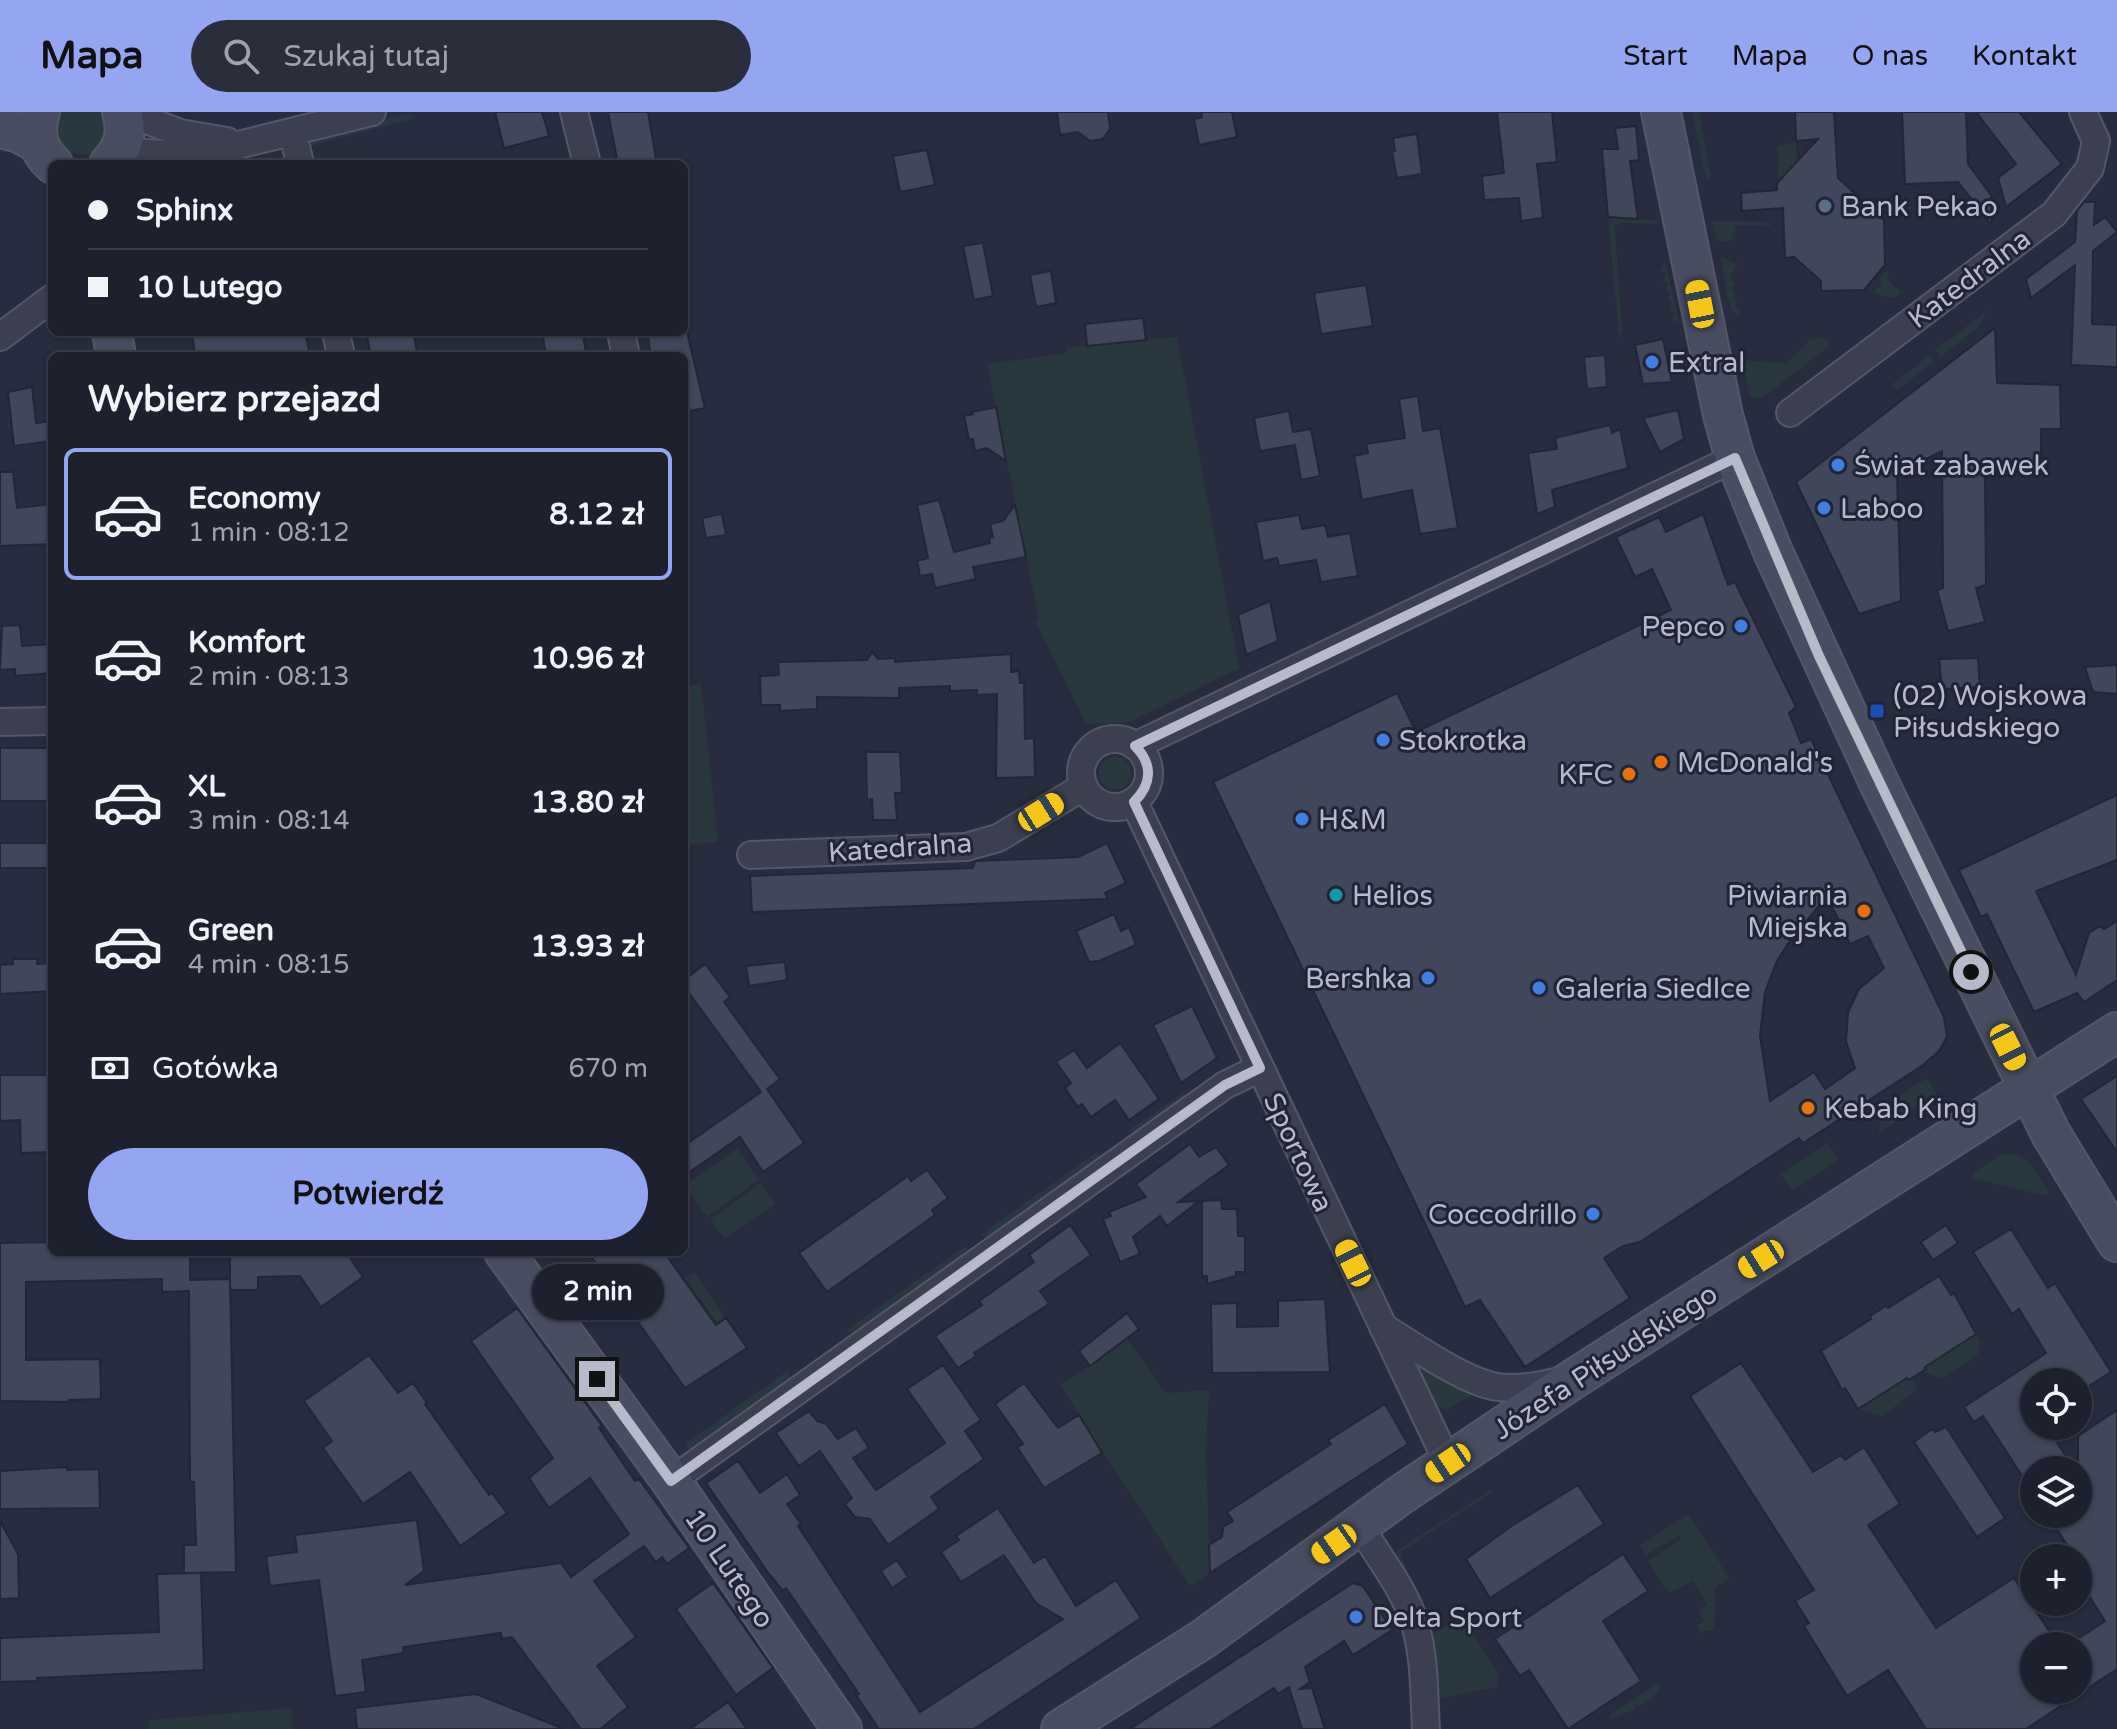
<!DOCTYPE html>
<html lang="pl">
<meta charset="utf-8">
<style>
body{margin:0;font-family:"Varela Round",sans-serif;background:#2a2e3a;color:#f1f3f6;height:100vh;display:flex;flex-direction:column;font-size:30px;white-space:nowrap}
*{box-sizing:border-box;margin:0}
p{font-size:26px;color:#a0a3aa}
.icon{flex:none;width:44px;height:44px;fill:none;stroke:currentColor;stroke-width:2;stroke-linecap:round;stroke-linejoin:round}
.map{position:relative;flex:1;overflow:hidden}
.panel{position:absolute;left:48px;top:240px;width:640px;height:904px;display:flex;flex-direction:column;background:#1d212e;border-radius:12px;box-shadow:0 2px 6px #0004,0 0 0 2px #3b3e4a}
.panel>*{flex:none}
.hud{position:absolute;left:48px;top:48px;width:640px;height:176px;border-radius:12px;box-shadow:0 2px 6px #0004,0 0 0 2px #3b3e4a;display:grid;align-content:center;height:176px;padding:0 40px;background:#1d212e}
.controls{position:absolute;left:2020px;top:1256px;display:grid;gap:16px}
.controls a{display:grid;place-items:center;width:72px;height:72px;border-radius:50%;background:#1d212e;box-shadow:0 2px 6px #0004,0 0 0 2px #3b3e4a;font-size:40px}
.end{position:absolute;width:36px;height:36px;margin:-18px;border:10px solid #b7bbc9;background:#111;box-shadow:0 0 0 4px #111}
.from{border-radius:50%}
.bubble{position:absolute;height:56px;border-radius:28px;background:#1d212e;box-shadow:0 2px 6px #0004,0 0 0 2px #3b3e4a;font-size:26px;font-weight:700;line-height:56px;text-align:center}
.car{position:absolute;width:24px;height:48px;margin:-24px -12px;border-radius:10px;box-shadow:0 0 6px 2px #0007;background:linear-gradient(#f5c518 24%,#345 0 40%,#f5c518 0 76%,#345 0 86%,#f5c518 0)}
.hud b{display:flex;align-items:center;gap:28px;height:76px;font-size:30px}
.hud b+b{border-top:2px solid #3b3e4a}
.hud i{width:20px;height:20px;background:#f1f3f6}
ul{padding:0;list-style:none}
li{display:flex;align-items:center;gap:24px;height:132px;margin:0 16px 12px;padding:0 24px;border:4px solid transparent;border-radius:12px}
li div{flex:1}
li b{display:block;font-size:30px}
li em{font-style:normal;font-weight:700}
li.on{border-color:#94a5f2}
li>.icon{width:72px;height:72px;stroke-width:1.5}
h2{padding:0 40px;font-size:36px;line-height:96px}
.pay{display:flex;align-items:center;gap:20px;height:88px;padding:0 40px;font-size:30px}
.pay p{margin-inline-start:auto}
.primary-button{display:flex;gap:16px;margin-top:auto;padding:16px 40px}
.primary-button a{flex:1;height:92px;border-radius:48px;background:#94a5f2;color:#111;font-size:32px;font-weight:700;line-height:92px;text-align:center}
header{display:flex;align-items:center;gap:48px;box-sizing:border-box;height:112px;padding:0 40px;background:#94a5f2;color:#111}
header strong{font-size:38px}
nav{display:flex;gap:44px;margin-inline-start:auto;font-size:28px}
.search{width:560px;height:72px;background:#2a2e3a;display:flex;align-items:center;gap:20px;box-sizing:border-box;padding:0 28px;border-radius:44px;color:#a0a3aa;font-size:30px}
.map>svg:first-child{display:block}
.green{fill:#29383f}
.building{fill:#41475b;stroke:#222636;stroke-width:2;fill-rule:evenodd}
.lines{fill:none;stroke-linecap:round;stroke-linejoin:round}
.street-casing{stroke:#535766;stroke-width:30}
.secondary-casing{stroke:#535766;stroke-width:42}
.street{stroke:#3b3f4f;stroke-width:26}
.secondary{stroke:#494d61;stroke-width:38}
.route{stroke:#b7bbc9;stroke-width:10}
.service-dot{fill:#5c6f8a;stroke:#202434;stroke-width:3}
.shop-dot{fill:#3f7fe0;stroke:#202434;stroke-width:3}
.transit-dot{fill:#1a4fb4;stroke:#202434;stroke-width:3}
.food-dot{fill:#e8710a;stroke:#202434;stroke-width:3}
.culture-dot{fill:#0f9aa8;stroke:#202434;stroke-width:3}
.labels{text-anchor:middle;stroke-width:6;stroke-linejoin:round;paint-order:stroke}
.poi-label{font-size:28px;fill:#b7bbc9;stroke:#202434;text-anchor:start}
.street-label{font-size:28px;fill:#b7bbc9;stroke:#202434}
</style>
<header>
<strong>Mapa</strong>
<div class="search"><svg class="icon" aria-label="search" viewBox="0 0 24 24"><circle cx="10" cy="10" r="6"/><path d="M15 15l6 6"/></svg>Szukaj tutaj</div>
<nav><a>Start</a><a>Mapa</a><a>O nas</a><a>Kontakt</a></nav>
</header>
<div class="map">
<svg width="2117" height="1617" viewBox="0 0 2117 1617">
<rect width="100%" height="100%" fill="#272c3e"/>
<path class="green" d="M61 0H100C105 8 108 15 105 24 95 61 36 37 61 0Z
M1692 0H1699L1711 67 1706 68Z
M410 1 416 6 309 34 316 26Z
M1796 30 1797 50 1781 67H1778V34Z
M1608 105 1656 108 1658 112 1620 111 1615 116 1622 218 1619 227Z
M1712 109 1770 110 1771 114 1736 113 1732 127 1726 130 1717 129Z
M1720 145 1738 152 1730 166 1735 172 1731 176 1735 181 1733 185 1738 189 1735 194 1741 200 1737 203 1731 198Z
M1666 150 1679 211 1672 208 1675 201 1670 199 1672 191 1668 188 1670 181 1665 178 1668 171 1663 169 1666 161 1659 158Z
M1887 159V166L1901 181 1894 186 1873 181 1882 171 1879 167Z
M1987 199 1979 215 1941 245 1935 238Z
M1177 225 1239 556 1130 610 1086 612 1035 508 1039 507 987 252 1067 241 1066 236Z
M1820 225 1826 227 1831 233 1762 286 1750 284 1740 241 1744 238 1747 249 1786 251 1809 228Z
M1929 244 1934 250 1896 279 1891 273Z
M701 572 718 730 684 733V574Z
M1099 661a16 16 0 1 1 32 0a16 16 0 1 1-32 0Z
M1927 966 1937 983 1879 1021C1877 990 1904 981 1927 966Z
M1183 981 1188 988 1139 1024 1131 1017Z
M1827 1031 1839 1048 1792 1079 1780 1062Z
M737 1037 759 1068 707 1105 685 1073Z
M1097 1040 1103 1046 990 1126 980 1123Z
M2001 1042C2028 1039 2038 1062 2050 1082L2042 1083 1972 1066 1973 1061Z
M761 1071 776 1092 725 1127 710 1108Z
M967 1133 966 1144 858 1222H852L846 1218Z
M694 1160 725 1205 717 1211 685 1166Z
M1976 1222 1980 1230 1978 1242 1942 1266 1925 1261V1255Z
M1125 1224 1166 1281 1209 1278 1206 1340 1210 1461 1190 1474 1060 1273 1090 1254Z
M1414 1248 1472 1277 1470 1285 1445 1298 1438 1294 1434 1295 1412 1251Z
M790 1257 789 1271 691 1342 685 1332Z
M1907 1266 1909 1268 1912 1266 1917 1279 1881 1304 1858 1297Z
M1492 1377 1494 1379 1402 1439 1400 1443 1408 1459 1405 1460 1397 1447 1398 1438Z
M1689 1402 1729 1466 1715 1476 1714 1518 1704 1519 1703 1523 1697 1514 1704 1509 1698 1499 1707 1492 1693 1469 1671 1480 1667 1478 1648 1449 1681 1427 1679 1423 1645 1444 1640 1433Z
M1462 1504 1499 1563 1496 1575 1443 1586 1438 1581 1432 1522Z
M1661 1569C1657 1585 1651 1591 1635 1594L1634 1598 1611 1607 1609 1604Z
M291 1596 293 1617H149V1608Z"/>
<path class="building" d="M495 0H542L549 24 504 36Z
M608 0H648L657 52H618Z
M1057 0H1108L1110 17 1103 27 1090 29 1078 20 1060 23Z
M1201 0H1232L1237 25 1199 33 1194 7 1202 5Z
M1497 0H1552L1557 50 1537 52 1543 106 1521 109 1519 86 1484 88 1482 64 1504 61Z
M1795 0H1834L1838 66 1884 108 1885 153 1864 178 1821 179V169L1794 145 1785 146 1783 96 1742 99 1741 81 1777 78V71L1818 27 1796 29Z
M1902 0H1966L1968 52 1991 83 1992 113 1958 70 1905 72Z
M1976 0H2019L2062 52 2006 95 1998 66 2016 52Z
M1636 14 1639 48 1630 49 1638 107 1608 105 1602 37H1618L1615 16Z
M1417 22 1422 62 1397 66 1392 40 1395 39 1393 26Z
M927 38 935 73 900 80 893 44Z
M2084 90H2095L2094 113 2105 105 2117 120 2093 139 2092 212 2117 213V255L2071 253 2075 153 2031 186 2026 167 2075 130 2077 99Z
M983 131 993 184 974 188 963 134Z
M1051 159 1056 191 1036 195 1030 163Z
M1366 173 1373 214 1321 222 1314 181Z
M1143 206 1146 228 1087 234 1085 212Z
M1995 216 1997 271 2060 273 2061 317H2041V355L1985 357 1986 473 1976 476 1985 510 1948 519 1937 478 1943 476 1942 339 1897 362 1901 489 1859 502 1796 370Z
M192 220H305L310 244H195Z
M366 220H413L418 244H371Z
M542 220H582L587 244H546Z
M647 220H687L705 296 684 300V244H651Z
M1663 227 1672 270 1643 272 1635 233Z
M1605 243 1607 275 1587 277 1584 245Z
M32 275 36 311 52 309V329L14 334 8 280Z
M1418 284 1423 319 1440 316 1458 416 1420 422 1412 378 1362 388 1354 344 1368 341 1366 332 1405 326 1399 287Z
M996 295 1006 349 987 336 975 339 973 327H969L964 304 973 302 972 300Z
M1678 298 1684 327 1660 340 1643 306Z
M1289 299 1293 320 1311 317 1320 364 1301 368 1295 333 1260 339 1254 306Z
M1610 313 1612 321 1620 317 1628 356 1552 378 1555 395 1537 402 1528 341 1557 337 1555 326Z
M0 360H13L17 396 52 392V432L0 434Z
M939 388 954 440 990 431 989 426 993 425 990 412 1003 409 1015 393 1026 445 973 455 976 467 935 476 932 462 920 464 917 449 928 446 917 393Z
M722 402 726 423 706 426 702 406Z
M1703 402 1728 473 1735 470 1796 595 1789 601 1801 631 1811 627 1944 905 1947 925 1939 939 1923 953 1803 1031 1799 1026 1640 1130 1623 1134 1604 1146 1630 1186 1525 1255 1480 1188 1465 1195 1213 670 1397 581 1416 620 1671 498 1652 457 1635 465 1616 425 1659 405 1666 420ZM1827 784 1850 832 1868 824 1884 856 1859 877 1848 900 1846 929 1855 956 1825 977 1814 960 1770 989 1760 924 1765 880 1777 849 1789 830Z
M1299 403 1302 417 1325 413 1328 425 1350 421 1358 464 1321 470 1316 448 1279 454 1277 446 1263 449 1256 410Z
M1270 489 1278 529 1246 543 1238 503Z
M20 513 22 534 52 532V561L15 564V557L0 558 2 514Z
M872 540 878 547 895 546V550L1011 542V560L1019 559 1020 571H1024L1025 627 1034 626 1035 665 996 666 997 582 977 583V578L950 579V574L899 576V586L817 585V597L780 599V593H761L760 564 779 563 778 550 867 548Z
M1978 546 1980 575 1942 577 1939 547Z
M2117 553V582L2093 580 2085 555Z
M0 636H50L52 689H0Z
M866 640H900L902 681H895L897 708H873L872 687 867 688Z
M2117 683V748L2036 779 2076 863 2089 821 2100 814 2104 817 2117 809V868L2084 890 2077 881 2034 900 1987 802 1981 805 1959 758Z
M0 731H52V756H0Z
M1107 731 1126 771 1105 781 1108 787 752 800 750 764 973 756 975 749 1078 745Z
M1114 802 1121 819 1129 815 1136 833 1099 849 1089 850 1076 819Z
M13 847H37V852L52 851V879L0 882V853L13 852Z
M785 850 787 868 749 874 746 854Z
M705 852 730 885 724 890 780 967 767 977 804 1031 763 1060 740 1025 684 1064V1034L761 980 684 874V868Z
M1192 894 1217 946 1181 971 1153 913Z
M1120 931 1159 987 1129 1008 1115 988 1091 1005 1082 992 1078 995 1065 976 1071 971 1056 950 1074 938 1087 956Z
M0 963H52V1040L21 1041 20 1008 0 1009Z
M2117 964V1040L2081 987Z
M1190 1032 1199 1045 1216 1035 1229 1053 1178 1090 1199 1089 1167 1114 1160 1104 1133 1125 1140 1142 1120 1150 1103 1107 1111 1104 1109 1100 1146 1085 1136 1072Z
M927 1058 948 1086 932 1098 935 1103 827 1180 799 1141 908 1064 911 1069Z
M1221 1088 1222 1097H1237L1238 1124H1245V1160H1236V1164L1207 1172V1164H1202V1089Z
M1070 1113 1091 1143 1040 1179 1049 1192 974 1241 976 1244 958 1256 935 1224 982 1193 979 1189 1034 1150 1029 1143Z
M1946 1113 1958 1131 1933 1148 1921 1130Z
M2011 1117 2048 1176 2055 1171 2111 1260 2078 1281V1270H2064L2055 1255 2023 1278 2034 1295V1314H2046L2075 1358H2034V1382L1983 1304 1974 1310 1964 1295 2046 1241 2019 1197 2012 1202 1973 1140Z
M52 1130V1140H190V1168L230 1167 236 1460 184 1461V1433H196L194 1370H190L189 1179 162 1180V1167L26 1170V1248L100 1247 101 1287 69 1288V1290L0 1289V1131Z
M230 1140H346L363 1165 321 1195 300 1164 258 1165V1178H230Z
M588 1140H664L716 1213 726 1206 747 1236 685 1276Z
M1939 1164 1951 1183 1954 1181 1976 1222 1925 1255 1926 1257 1909 1268 1907 1266 1858 1297 1845 1276 1842 1278 1821 1239 1871 1207 1870 1204 1886 1194 1888 1196Z
M1325 1187 1330 1260 1212 1261 1211 1192 1237 1191V1215L1278 1214V1189Z
M517 1196 602 1314 599 1316 635 1369 639 1367 689 1436 667 1452 662 1445 656 1450 644 1434 594 1469 636 1525 597 1554 628 1595 600 1617H581L512 1525 502 1527 501 1521 403 1535 404 1541 362 1548 366 1580 335 1584 319 1468 270 1474 266 1444 297 1440 295 1423 417 1408 424 1459 405 1473 561 1451 571 1465 629 1422 590 1366 549 1396 529 1366 553 1346 471 1229Z
M1127 1201 1139 1217 1090 1254 1079 1239Z
M369 1243 398 1281 413 1271 427 1291 425 1292 489 1383 492 1381 507 1401 460 1434 410 1360 363 1392 323 1336 332 1329 304 1289Z
M1741 1251 1813 1360 1841 1343 1845 1348 1864 1335 1900 1392 1868 1413 1936 1516 2014 1466 2059 1534H2034V1578H2078V1527L2105 1509 2082 1473 2090 1468 2047 1402H2078V1324L2117 1298V1557L2026 1617H1926L1888 1558 1847 1584 1804 1514 1809 1511 1795 1489 1814 1478 1690 1284Z
M943 1253 981 1308 965 1319 984 1347 931 1385 939 1397 888 1433 870 1407 855 1405 845 1392 852 1386 820 1339 799 1354 776 1321 809 1299 817 1309 826 1312 838 1327 856 1316 869 1336 853 1346 876 1378 945 1331 907 1277Z
M1024 1271 1058 1316 1079 1303 1102 1341 1044 1376 1017 1335 1023 1332 995 1292Z
M1385 1292 1408 1332 1210 1461 1209 1433 1222 1425 1223 1415 1233 1409 1227 1400 1331 1332 1328 1328Z
M1946 1315 2005 1406 1977 1425 1914 1330 1932 1317 1935 1320Z
M738 1349 760 1381 787 1362 800 1383 787 1392 801 1412 798 1414 920 1600 1063 1507 1036 1491 1004 1443 961 1470 941 1440 959 1428 956 1424 998 1396 1034 1451 1045 1444 1076 1494 1116 1468 1141 1506 974 1617H879L856 1583 859 1582 786 1476 783 1479 769 1462 706 1371Z
M67 1355V1358L99 1357 100 1396 0 1397V1359Z
M1578 1373 1604 1412 1490 1486 1466 1447 1513 1413Z
M0 1409 18 1442 19 1486 0 1487Z
M1623 1442 1648 1479 1603 1509 1641 1569 1568 1617 1529 1558 1520 1564 1495 1527Z
M897 1448 908 1465 892 1476 881 1459Z
M201 1461 204 1558 37 1566V1569L0 1570V1526L159 1520 157 1462Z
M713 1471 773 1556 736 1583 676 1497Z
M1353 1471 1363 1474 1392 1518 1353 1543 1344 1529 1305 1555 1310 1570 1300 1577 1312 1576 1325 1617H1302L1289 1575 1278 1582 1274 1576 1210 1617H1130Z
M476 1582 564 1617H357L355 1596Z
M728 1590 747 1617H690Z"/>
<g class="lines">
<defs>
<path id="street" d="M126 0 180 21 227 29
M574 0 587 52
M293 20 300 52
M120 39C162 42 203 47 242 32L372 0
M336 220 341 244
M621 220 626 244
M0 225 52 186
M1790 301 2054 102 2090 56 2096 29 2083 0
M0 610 52 609
M1081 661a34 34 0 1 1 68 0a34 34 0 1 1-68 0Z
M1135 634 1735 346
M1134 690 1448 1351
M751 743 966 735 998 726 1083 675
M1383 1215C1413 1233 1464 1270 1498 1275 1519 1278 1539 1274 1559 1269
M671 1369 1225 973 1260 956
M1360 1414C1378 1445 1405 1477 1415 1512 1425 1546 1424 1582 1426 1617"/>
<path id="secondary" d="M40 0C34 20 37 38 53 52
M1661 0 1723 303 1735 346 1773 440 1880 673 2051 1022 2117 1130
M0 16 19 21 38 31
M109 52C124 36 128 21 122 0
M112 220 116 244
M504 1140 671 1369 842 1617
M1061 1617 1203 1527 1402 1382 1575 1266 2117 920"/>
</defs>
<use href="#street" class="street-casing"/>
<use href="#secondary" class="secondary-casing"/>
<use href="#street" class="street"/>
<use href="#secondary" class="secondary"/>
</g>
<g class="lines">
<path class="route" d="M597 1267 671 1369 1225 973 1260 956 1134 690C1152 672 1153 652 1135 634L1735 346 1819 544 1971 860"/>
</g>
<circle class="service-dot" cx="1825" cy="94" r="8"/>
<g class="shop-dot">
<circle cx="1652" cy="250" r="8"/>
<circle cx="1838" cy="353" r="8"/>
<circle cx="1824" cy="396" r="8"/>
<circle cx="1741" cy="514" r="8"/>
<circle cx="1383" cy="628" r="8"/>
<circle cx="1302" cy="707" r="8"/>
<circle cx="1428" cy="866" r="8"/>
<circle cx="1539" cy="876" r="8"/>
<circle cx="1593" cy="1102" r="8"/>
<circle cx="1356" cy="1505" r="8"/>
</g>
<rect class="transit-dot" x="1869" y="591" width="16" height="16" rx="4"/>
<g class="food-dot">
<circle cx="1661" cy="650" r="8"/>
<circle cx="1629" cy="662" r="8"/>
<circle cx="1864" cy="799" r="8"/>
<circle cx="1808" cy="996" r="8"/>
</g>
<circle class="culture-dot" cx="1336" cy="783" r="8"/>
<g class="labels">
<g class="poi-label">
<text x="1841" y="104">Bank Pekao</text>
<text x="1668" y="260">Extral</text>
<text x="1854" y="363">Świat zabawek</text>
<text x="1840" y="406">Laboo</text>
<text x="1725" y="524" text-anchor="end">Pepco</text>
<text x="1893" y="593">(02) Wojskowa<tspan x="1893" dy="32">Piłsudskiego</tspan></text>
<text x="1399" y="638">Stokrotka</text>
<text x="1677" y="660">McDonald's</text>
<text x="1613" y="672" text-anchor="end">KFC</text>
<text x="1318" y="717">H&amp;M</text>
<text x="1352" y="793">Helios</text>
<text x="1848" y="793" text-anchor="end">Piwiarnia<tspan x="1848" dy="32">Miejska</tspan></text>
<text x="1412" y="876" text-anchor="end">Bershka</text>
<text x="1555" y="886">Galeria Siedlce</text>
<text x="1824" y="1006">Kebab King</text>
<text x="1577" y="1112" text-anchor="end">Coccodrillo</text>
<text x="1372" y="1515">Delta Sport</text>
</g>
<g class="street-label">
<text transform="translate(1969 166) rotate(-37)" y="10">Katedralna</text>
<text transform="translate(900 735) rotate(-4)" y="10">Katedralna</text>
<text transform="translate(1299 1040) rotate(65)" y="10">Sportowa</text>
<text transform="translate(1605 1249) rotate(-33)" y="10">Józefa Piłsudskiego</text>
<text transform="translate(730 1456) rotate(56)" y="10">10 Lutego</text>
</g>
</g>
</svg>
<div class="controls">
<a><svg class="icon" aria-label="locate" viewBox="0 0 24 24"><circle cx="12" cy="12" r="6"/><path d="M12 2v4M12 18v4M2 12h4M18 12h4"/></svg></a>
<a><svg class="icon" aria-label="layers" viewBox="0 0 24 24"><path d="M12 4l9 5-9 5-9-5zM3 14l9 5 9-5"/></svg></a>
<a>+</a>
<a>−</a>
</div>
<i class="end from" style="left:1971px;top:860px"></i>
<i class="end" style="left:597px;top:1267px"></i>
<div class="bubble" style="left:532px;top:1152px;width:132px">2 min</div>
<i class="car" style="left:1700px;top:192px;rotate:349deg"></i>
<i class="car" style="left:1041px;top:700px;rotate:58deg"></i>
<i class="car" style="left:2008px;top:935px;rotate:153deg"></i>
<i class="car" style="left:1761px;top:1147px;rotate:238deg"></i>
<i class="car" style="left:1353px;top:1151px;rotate:334deg"></i>
<i class="car" style="left:1448px;top:1351px;rotate:236deg"></i>
<i class="car" style="left:1334px;top:1432px;rotate:235deg"></i>
<div class="hud">
<b><i class="from"></i>Sphinx</b>
<b><i></i>10 Lutego</b>
</div>
<section class="panel">
<h2>Wybierz przejazd</h2>
<ul>
<li class="on"><svg class="icon" aria-label="car" viewBox="0 0 24 24"><path d="M5 17H2v-5l4-1 3-4h7l3 4 3 1v5h-3M9 17h6M6 11h13"/><circle cx="7" cy="17" r="2"/><circle cx="17" cy="17" r="2"/></svg><div><b>Economy</b><p>1 min · 08:12</p></div><em>8.12 zł</em></li>
<li><svg class="icon" aria-label="car" viewBox="0 0 24 24"><path d="M5 17H2v-5l4-1 3-4h7l3 4 3 1v5h-3M9 17h6M6 11h13"/><circle cx="7" cy="17" r="2"/><circle cx="17" cy="17" r="2"/></svg><div><b>Komfort</b><p>2 min · 08:13</p></div><em>10.96 zł</em></li>
<li><svg class="icon" aria-label="car" viewBox="0 0 24 24"><path d="M5 17H2v-5l4-1 3-4h7l3 4 3 1v5h-3M9 17h6M6 11h13"/><circle cx="7" cy="17" r="2"/><circle cx="17" cy="17" r="2"/></svg><div><b>XL</b><p>3 min · 08:14</p></div><em>13.80 zł</em></li>
<li><svg class="icon" aria-label="car" viewBox="0 0 24 24"><path d="M5 17H2v-5l4-1 3-4h7l3 4 3 1v5h-3M9 17h6M6 11h13"/><circle cx="7" cy="17" r="2"/><circle cx="17" cy="17" r="2"/></svg><div><b>Green</b><p>4 min · 08:15</p></div><em>13.93 zł</em></li>
</ul>
<div class="pay"><svg class="icon" aria-label="cash" viewBox="0 0 24 24"><path d="M3 7h18v10H3z"/><circle cx="12" cy="12" r="2"/></svg>Gotówka<p>670 m</p></div>
<div class="primary-button"><a>Potwierdź</a></div>
</section>
</div>
